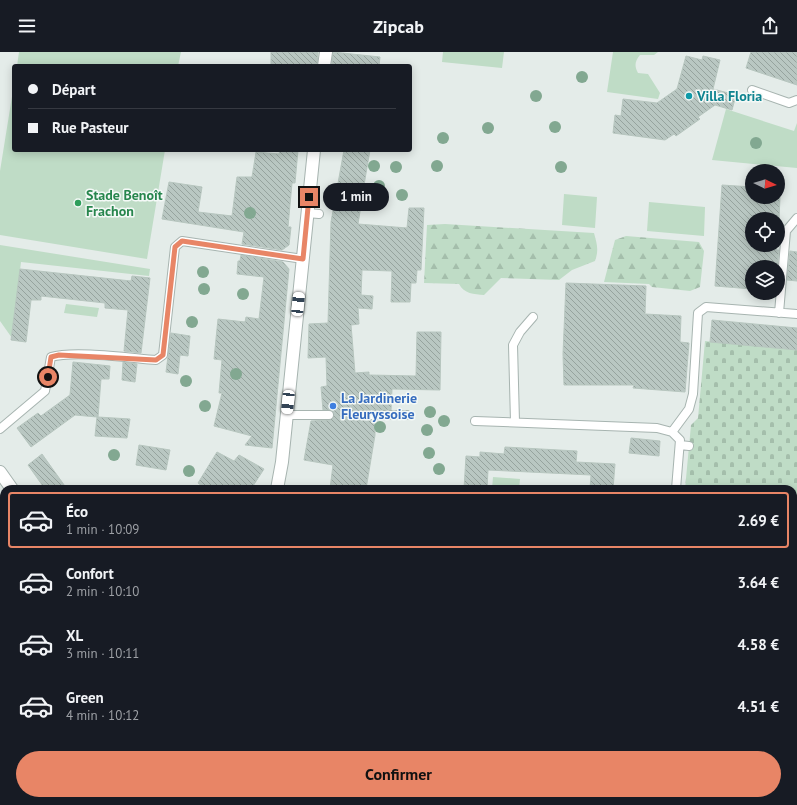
<!DOCTYPE html>
<html lang="fr">
<meta charset="utf-8">
<style>
body{margin:0;font-family:"PT Sans",sans-serif;background:#20242c;color:#f1f3f6;height:100vh;display:flex;flex-direction:column;font-size:15px;white-space:nowrap}
*{box-sizing:border-box;margin:0}
p{font-size:13px;color:#9ea1a6}
.icon{flex:none;width:22px;height:22px;fill:none;stroke:currentColor;stroke-width:2;stroke-linecap:round;stroke-linejoin:round}
.map{position:relative;flex:1;overflow:hidden}
.side{position:absolute;left:0px;top:433px;width:797px;height:320px;display:flex;flex-direction:column;background:#171b24;border-radius:12px 12px 0 0;box-shadow:0 2px 10px #0003}
.side>*{flex:none}
.hud{position:absolute;left:12px;top:12px;width:400px;height:88px;border-radius:4px;box-shadow:0 2px 10px #0003;display:grid;align-content:center;height:88px;padding:0 16px;background:#171b24}
.needle{width:26px;rotate:95deg}
.buttons{position:absolute;left:745px;top:112px;display:grid;gap:8px}
.buttons a{display:grid;place-items:center;width:40px;height:40px;border-radius:50%;background:#171b24;box-shadow:0 2px 10px #0003;font-size:20px}
.end{position:absolute;width:18px;height:18px;margin:-9px;border:5px solid #e88566;background:#111;box-shadow:0 0 0 2px #111}
.from{border-radius:50%}
.bubble{position:absolute;height:28px;border-radius:14px;background:#171b24;box-shadow:0 2px 10px #0003;font-size:13px;font-weight:600;line-height:28px;text-align:center}
.car{position:absolute;width:12px;height:24px;margin:-12px -6px;border-radius:5px;box-shadow:0 0 3px 1px #0007;background:linear-gradient(#fff 24%,#345 0 40%,#fff 0 76%,#345 0 86%,#fff 0)}
.hud b{display:flex;align-items:center;gap:14px;height:38px;font-size:15px}
.hud b+b{border-top:1px solid #363941}
.hud i{width:10px;height:10px;background:#f1f3f6}
ul{padding:7px 0 0;list-style:none}
li{display:flex;align-items:center;gap:12px;height:56px;margin:0 8px 6px;padding:0 8px;border:2px solid transparent;border-radius:4px}
li div{flex:1}
li b{display:block;font-size:15px}
li em{font-style:normal;font-weight:600}
li.active{border-color:#e88566}
li>.icon{width:36px;height:36px;stroke-width:1.5}
.action{display:flex;gap:8px;margin-top:auto;padding:8px 16px}
.action a{flex:1;height:46px;border-radius:24px;background:#e88566;color:#111;font-size:16px;font-weight:600;line-height:46px;text-align:center}
header{display:flex;justify-content:space-between;align-items:center;height:52px;padding:0 16px;background:#171b24;font-size:18px;font-weight:600}
.map>svg:first-child{display:block}
.green{fill:#bfdcc6}
.forest{fill:url(#forest-firs)}
.cemetery{fill:url(#cemetery-stones)}
.building{fill:url(#building-back-hatch);stroke:#b7c6bf}
.lines{fill:none;stroke-linecap:round;stroke-linejoin:round}
.service-casing{stroke:#a7b4b0;stroke-width:10}
.minor-casing{stroke:#a7b4b0;stroke-width:14}
.tertiary-casing{stroke:#a7b4b0;stroke-width:14}
.service{stroke:#fff;stroke-width:8}
.minor{stroke:#fff;stroke-width:12}
.tertiary{stroke:#fff;stroke-width:12}
.tree{fill:#82a891}
.route{stroke:#e88566;stroke-width:5}
.culture-dot{fill:#0f9aa8;stroke:#f4f9f7;stroke-width:1.5}
.leisure-dot{fill:#2e9e5b;stroke:#f4f9f7;stroke-width:1.5}
.shop-dot{fill:#3f7fe0;stroke:#f4f9f7;stroke-width:1.5}
.labels{text-anchor:middle;stroke-width:3;stroke-linejoin:round;paint-order:stroke}
.culture-label{font-size:14px;font-weight:bold;fill:#0d838f;stroke:#f4f9f7;text-anchor:start}
.leisure-label{font-size:14px;font-weight:bold;fill:#27864d;stroke:#f4f9f7;text-anchor:start}
.shop-label{font-size:14px;font-weight:bold;fill:#366cbe;stroke:#f4f9f7;text-anchor:start}
</style>
<header><svg class="icon" aria-label="menu" viewBox="0 0 24 24"><path d="M4 6h16M4 12h16M4 18h16"/></svg>Zipcab<svg class="icon" aria-label="share" viewBox="0 0 24 24"><path d="M12 15V3M7 8l5-5 5 5M5 13v7h14v-7"/></svg></header>
<div class="map">
<svg width="797" height="753" viewBox="0 0 797 753">
<defs>
<pattern id="forest-firs" width="22" height="20" patternUnits="userSpaceOnUse"><rect width="22" height="20" fill="#bfdcc6"/><path d="M5 1l3.5 6h-7zM16 11l3.5 6h-7z" fill="#a4beab"/></pattern>
<pattern id="cemetery-stones" width="16" height="16" patternUnits="userSpaceOnUse"><rect width="16" height="16" fill="#bfdcc6"/><path d="M2 7V4a2 2 0 0 1 4 0v3zM10 15v-3a2 2 0 0 1 4 0v3z" fill="#a4beab"/></pattern>
<pattern id="building-back-hatch" width="6" height="6" patternUnits="userSpaceOnUse"><rect width="6" height="6" fill="#b9c7c2"/><path d="M-1 5l2 2M0 0l6 6M5-1l2 2" fill="none" stroke="#96a39e"/></pattern>
</defs>
<rect width="100%" height="100%" fill="#e4ece9"/>
<path class="green" d="M19 0H181L178 14H17Z
M443 0H504L502 16 442 10Z
M613 0H658L654 3H640C635 9 634 14 638 21L648 22 660 41 658 47 607 40Z
M14 32V98H165L147 207 0 183V119Z
M726 57 794 79 797 71V116L712 108Z
M564 142 597 145 595 176 562 173Z
M649 150 705 155 704 184 647 179Z
M0 193 150 217 149 224 21 210 12 286 0 269Z
M66 252 99 256 97 265 64 261Z
M493 425 520 427 519 437H492Z
M0 591H3L0 629Z"/>
<path class="forest" d="M445 172 594 181C597 192 599 198 595 209L572 218 559 228 501 226 484 243C474 242 464 242 459 232L424 231 427 173Z
M626 184 699 190 704 199 700 235 690 239 652 235 649 232 604 230 615 188Z"/>
<path class="cemetery" d="M705 289 797 298V753H657L658 749H793V437H685L691 373 698 366Z"/>
<path class="building" d="M271 0H318L317 13 314 14H285L271 12Z
M333 0 380 5 379 14 332 13Z
M751 0H797V33L746 16Z
M686 4 702 8 703 4 720 8 713 37 736 43 732 58 715 53 698 65 700 67 676 84 674 82 665 88 613 81 615 63 621 64 623 47 657 51 677 37Z
M280 98H298L295 131H292L288 175H291L289 193 282 198 242 192 244 180 162 167 169 130 202 135 198 160 232 164 237 125H252L256 100 279 102Z
M344 98H370L364 133 373 134 371 148 362 147 358 172 407 176 409 156H424L421 218H417L416 231H411L410 250H391L392 219 362 218 361 243 373 244 372 257 358 256 359 272 351 273 355 321 369 320V323L416 324 417 280H441L440 338 392 337 391 358H357L352 361V365L355 368H375V383L366 437H330L333 413 304 408 311 369 329 368 334 363 331 358H323L321 335 327 334 326 305 308 306 309 272 328 271 331 170Z
M722 133 752 135V145H780L779 167H752V193H777L776 198H779L777 215H752V237L715 234Z
M790 199 797 200V229L787 228Z
M241 203 283 210 289 217 272 396 245 393 252 384 214 374 222 341H219L222 308 214 307 218 267 245 270 246 265 259 267 264 225 237 222 238 209H240Z
M20 217 131 229 132 224 150 226 141 301 124 299 128 258 105 256V251L41 244V248H31L26 290 11 288Z
M566 231 646 234 645 262 681 264 680 290 689 291 685 340 633 336 634 333H564L563 302Z
M712 268 797 276V298L710 290Z
M171 281 190 284 188 304 180 303 178 322 166 320Z
M73 310 110 314 109 327H101L98 365 130 367 127 386 95 384 97 365 75 363 31 395 17 376 38 361 41 364 70 343Z
M123 310 137 312 135 330 122 328Z
M631 386 660 389 659 404 629 401Z
M139 393 170 398 166 418 136 413Z
M505 395 577 399 576 410 615 412 613 437H590L591 423 488 418 487 437H464L466 404 480 405V400L504 402Z
M217 400 234 409 239 403 264 417 251 437H206L198 431Z
M42 402 67 437H45L28 413Z"/>
<g class="lines">
<defs>
<path id="service" d="M752 38 789 51 797 48
M307 161 319 162
M779 261 786 179 797 166
M287 363H329
M357 363H407
M475 369 657 376 672 380 680 388 676 437
M515 370 513 293 520 280 533 265
M0 377 45 339 51 305C74 298 130 306 156 308L163 303 175 195 182 189 303 207
M672 380 689 357 693 342 698 261 706 255 797 262
M680 393 689 394
M341 753V749
M429 753V749"/>
<path id="minor" d="M0 420 12 437
M460 749 537 753
M628 749 634 750
M581 753 582 749"/>
<path id="tertiary" d="M324 14 326 0
M277 437 282 410 314 98
M0 558H4
M0 571 4 572
M149 753 152 749"/>
</defs>
<use href="#service" class="service-casing"/>
<use href="#minor" class="minor-casing"/>
<use href="#tertiary" class="tertiary-casing"/>
<use href="#service" class="service"/>
<use href="#minor" class="minor"/>
<use href="#tertiary" class="tertiary"/>
</g>
<g class="tree">
<circle cx="582" cy="25" r="6"/>
<circle cx="536" cy="44" r="6"/>
<circle cx="555" cy="75" r="6"/>
<circle cx="488" cy="76" r="6"/>
<circle cx="443" cy="86" r="6"/>
<circle cx="756" cy="91" r="6"/>
<circle cx="374" cy="114" r="6"/>
<circle cx="437" cy="114" r="6"/>
<circle cx="396" cy="115" r="6"/>
<circle cx="561" cy="115" r="6"/>
<circle cx="379" cy="134" r="6"/>
<circle cx="402" cy="143" r="6"/>
<circle cx="250" cy="161" r="6"/>
<circle cx="203" cy="220" r="6"/>
<circle cx="204" cy="237" r="6"/>
<circle cx="243" cy="242" r="6"/>
<circle cx="192" cy="270" r="6"/>
<circle cx="236" cy="322" r="6"/>
<circle cx="186" cy="329" r="6"/>
<circle cx="205" cy="354" r="6"/>
<circle cx="430" cy="360" r="6"/>
<circle cx="444" cy="369" r="6"/>
<circle cx="380" cy="375" r="6"/>
<circle cx="427" cy="378" r="6"/>
<circle cx="429" cy="401" r="6"/>
<circle cx="114" cy="403" r="6"/>
<circle cx="439" cy="417" r="6"/>
<circle cx="189" cy="419" r="6"/>
</g>
<g class="lines">
<path class="route" d="M48 325 51 305 59 303 156 308 163 303 175 195 182 189 303 207 309 145"/>
</g>
<circle class="culture-dot" cx="689" cy="44" r="4"/>
<circle class="leisure-dot" cx="78" cy="151" r="4"/>
<circle class="shop-dot" cx="333" cy="354" r="4"/>
<g class="labels">
<g class="culture-label">
<text x="697" y="49">Villa Floria</text>
</g>
<g class="leisure-label">
<text x="86" y="148">Stade Benoît<tspan x="86" dy="16">Frachon</tspan></text>
</g>
<g class="shop-label">
<text x="341" y="351">La Jardinerie<tspan x="341" dy="16">Fleuryssoise</tspan></text>
</g>
</g>
</svg>
<div class="buttons">
<a><svg class="needle" viewBox="-14 -14 28 28"><path d="M0-13l5 13h-10z" fill="#e53935"/><path d="M0 13l5-13h-10z" fill="#9ea1a6"/></svg></a>
<a><svg class="icon" aria-label="locate" viewBox="0 0 24 24"><circle cx="12" cy="12" r="6"/><path d="M12 2v4M12 18v4M2 12h4M18 12h4"/></svg></a>
<a><svg class="icon" aria-label="layers" viewBox="0 0 24 24"><path d="M12 4l9 5-9 5-9-5zM3 14l9 5 9-5"/></svg></a>
</div>
<i class="end from" style="left:48px;top:325px"></i>
<i class="end" style="left:309px;top:145px"></i>
<div class="bubble" style="left:323px;top:131px;width:66px">1 min</div>
<i class="car" style="left:298px;top:252px;rotate:6deg"></i>
<i class="car" style="left:288px;top:350px;rotate:186deg"></i>
<div class="hud">
<b><i class="from"></i>Départ</b>
<b><i></i>Rue Pasteur</b>
</div>
<section class="side">
<ul>
<li class="active"><svg class="icon" aria-label="car" viewBox="0 0 24 24"><path d="M5 17H2v-5l4-1 3-4h7l3 4 3 1v5h-3M9 17h6M6 11h13"/><circle cx="7" cy="17" r="2"/><circle cx="17" cy="17" r="2"/></svg><div><b>Éco</b><p>1 min · 10:09</p></div><em>2.69 €</em></li>
<li><svg class="icon" aria-label="car" viewBox="0 0 24 24"><path d="M5 17H2v-5l4-1 3-4h7l3 4 3 1v5h-3M9 17h6M6 11h13"/><circle cx="7" cy="17" r="2"/><circle cx="17" cy="17" r="2"/></svg><div><b>Confort</b><p>2 min · 10:10</p></div><em>3.64 €</em></li>
<li><svg class="icon" aria-label="car" viewBox="0 0 24 24"><path d="M5 17H2v-5l4-1 3-4h7l3 4 3 1v5h-3M9 17h6M6 11h13"/><circle cx="7" cy="17" r="2"/><circle cx="17" cy="17" r="2"/></svg><div><b>XL</b><p>3 min · 10:11</p></div><em>4.58 €</em></li>
<li><svg class="icon" aria-label="car" viewBox="0 0 24 24"><path d="M5 17H2v-5l4-1 3-4h7l3 4 3 1v5h-3M9 17h6M6 11h13"/><circle cx="7" cy="17" r="2"/><circle cx="17" cy="17" r="2"/></svg><div><b>Green</b><p>4 min · 10:12</p></div><em>4.51 €</em></li>
</ul>
<div class="action"><a>Confirmer</a></div>
</section>
</div>
